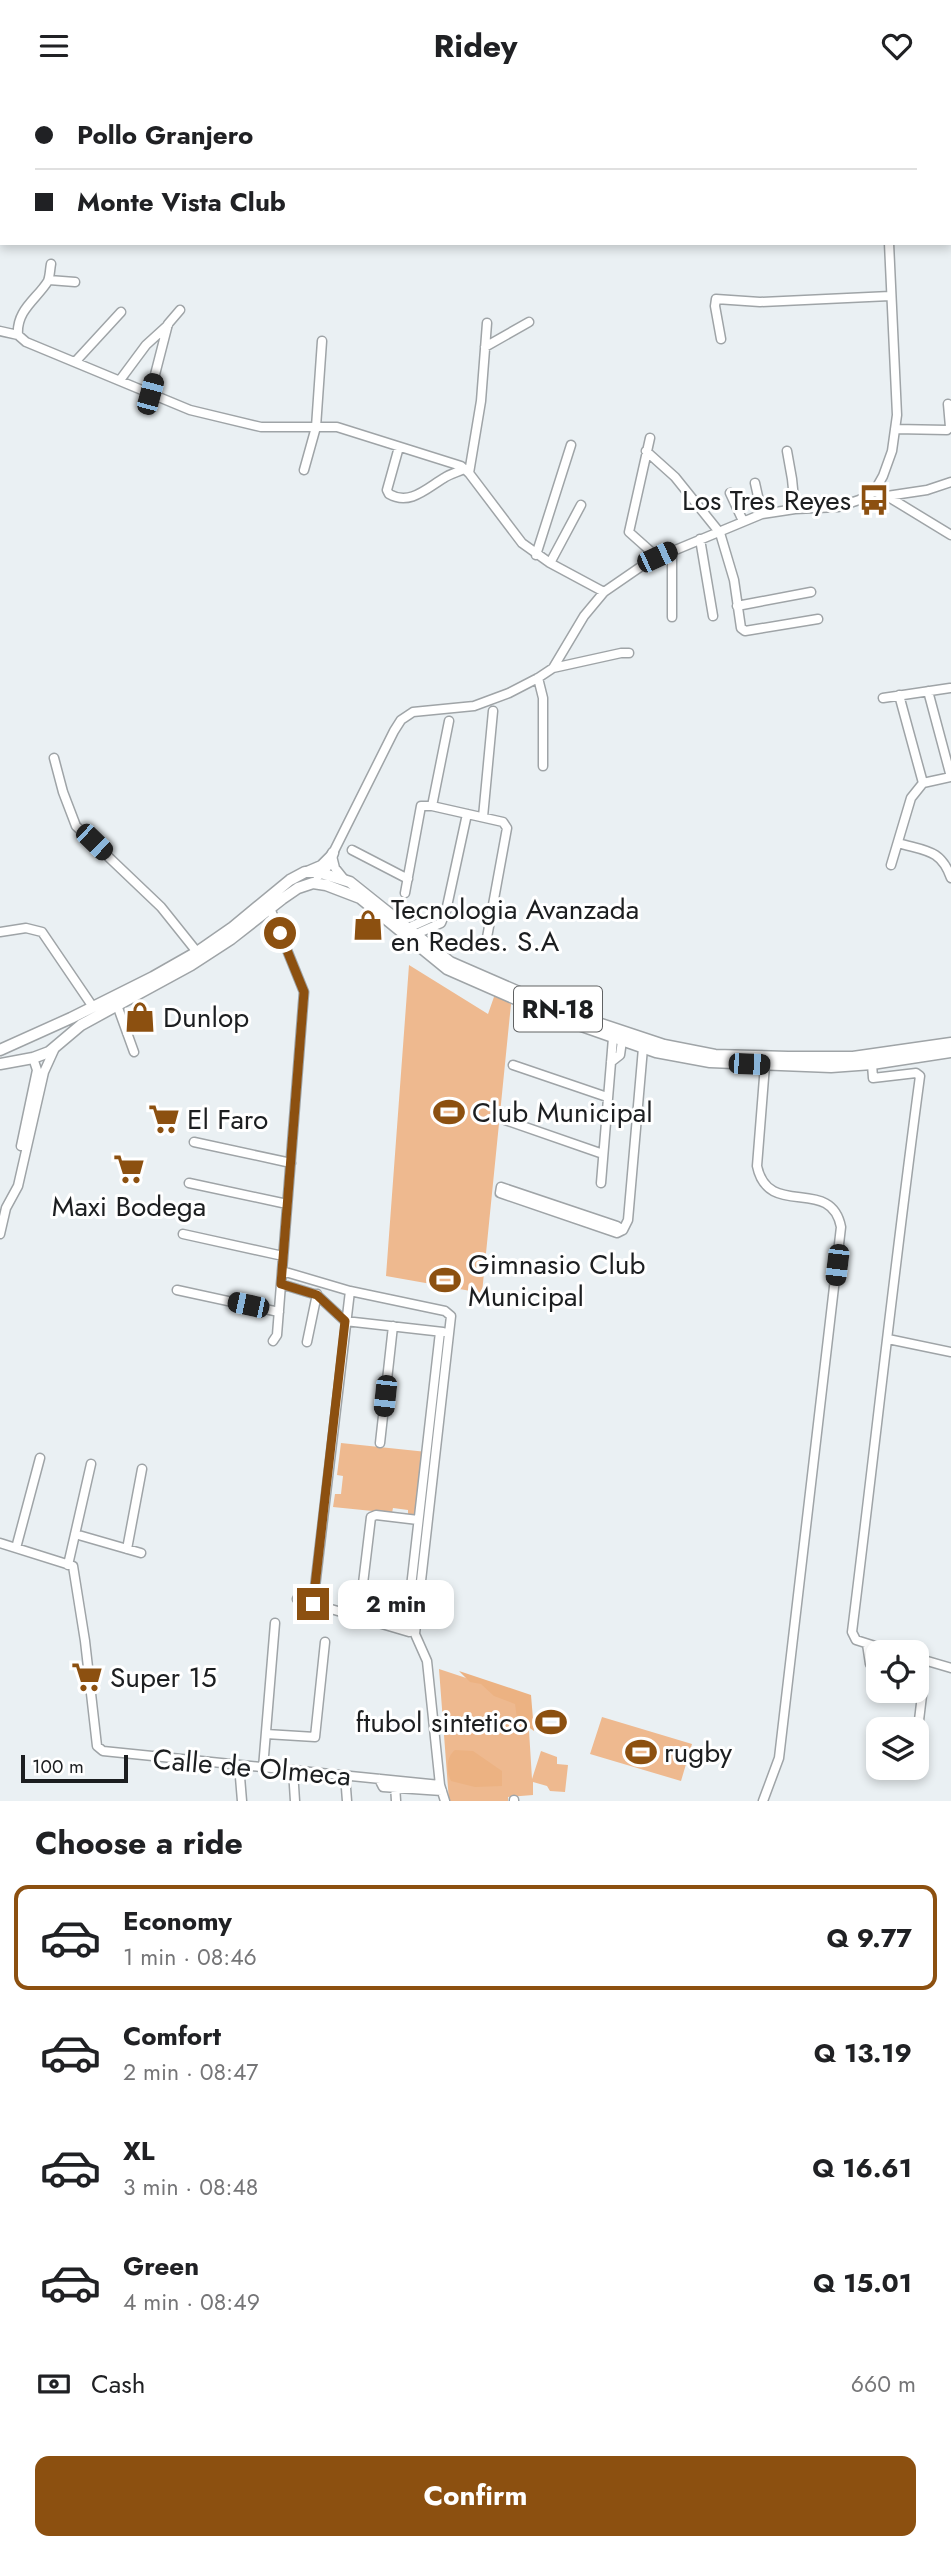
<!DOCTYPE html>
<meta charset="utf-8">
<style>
body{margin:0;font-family:Jost,sans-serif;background:#f6f6f6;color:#202124;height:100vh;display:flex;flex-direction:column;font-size:26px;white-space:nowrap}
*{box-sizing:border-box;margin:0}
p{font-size:23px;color:#757577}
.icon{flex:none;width:38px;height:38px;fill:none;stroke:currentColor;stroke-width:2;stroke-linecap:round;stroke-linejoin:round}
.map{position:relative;height:1710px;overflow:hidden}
.details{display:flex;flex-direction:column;background:#fff;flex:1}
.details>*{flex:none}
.hud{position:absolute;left:0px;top:0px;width:952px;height:154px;box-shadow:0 4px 10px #0003;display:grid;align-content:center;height:154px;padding:0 35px;background:#fff}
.fabs{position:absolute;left:866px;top:1549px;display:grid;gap:14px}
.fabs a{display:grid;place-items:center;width:63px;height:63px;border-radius:14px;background:#fff;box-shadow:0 4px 10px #0003;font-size:35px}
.scale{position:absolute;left:21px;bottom:18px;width:107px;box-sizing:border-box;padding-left:7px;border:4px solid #1c1e20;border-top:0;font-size:19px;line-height:24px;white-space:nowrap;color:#1c1e20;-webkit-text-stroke:5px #fff;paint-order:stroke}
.end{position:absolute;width:32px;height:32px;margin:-16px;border:9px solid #8c5010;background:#fff;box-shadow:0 0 0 4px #fff}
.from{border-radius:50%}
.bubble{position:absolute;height:49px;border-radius:14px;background:#fff;box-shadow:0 4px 10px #0003;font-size:23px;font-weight:700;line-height:49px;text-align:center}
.car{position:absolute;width:21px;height:42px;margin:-21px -10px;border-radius:9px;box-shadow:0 0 5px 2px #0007;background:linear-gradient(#222 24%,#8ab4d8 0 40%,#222 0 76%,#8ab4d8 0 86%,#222 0)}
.hud b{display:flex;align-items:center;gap:24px;height:66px;font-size:26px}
.hud b+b{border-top:2px solid #e0e0e0}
.hud i{width:18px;height:18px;background:#202124}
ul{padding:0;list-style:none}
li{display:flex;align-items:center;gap:21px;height:105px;margin:0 14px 10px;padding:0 21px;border:4px solid transparent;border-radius:14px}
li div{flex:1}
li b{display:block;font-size:26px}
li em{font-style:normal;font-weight:700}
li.on{border-color:#8c5010}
li>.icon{width:63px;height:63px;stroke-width:1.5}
h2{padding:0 35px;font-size:32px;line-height:84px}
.pay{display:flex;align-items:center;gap:18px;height:77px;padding:0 35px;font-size:26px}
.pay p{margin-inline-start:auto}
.action{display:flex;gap:14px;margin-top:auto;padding:14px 35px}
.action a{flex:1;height:80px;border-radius:14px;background:#8c5010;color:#fff;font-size:28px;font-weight:700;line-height:80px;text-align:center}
header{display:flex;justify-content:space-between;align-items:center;height:91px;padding:0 35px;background:#fff;font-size:32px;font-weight:700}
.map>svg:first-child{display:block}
.green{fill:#eeb98f}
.forest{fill:#ecb282}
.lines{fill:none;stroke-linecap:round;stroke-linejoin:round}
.minor-casing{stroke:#9fa4a7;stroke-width:11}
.major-casing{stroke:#9fa4a7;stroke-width:13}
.minor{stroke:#fff;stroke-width:8}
.major{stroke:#fff;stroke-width:10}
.route{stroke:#8c5010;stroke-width:9}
.labels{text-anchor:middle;stroke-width:6;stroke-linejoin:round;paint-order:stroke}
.shield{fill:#fff;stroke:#606263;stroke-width:2}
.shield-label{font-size:26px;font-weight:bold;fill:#1c1e20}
.poi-label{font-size:28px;fill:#1c1e20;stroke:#fff;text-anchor:start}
.street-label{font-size:28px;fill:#1c1e20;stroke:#fff}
</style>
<header><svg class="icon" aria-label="menu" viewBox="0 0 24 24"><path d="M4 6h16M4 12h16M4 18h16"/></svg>Ridey<svg class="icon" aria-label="heart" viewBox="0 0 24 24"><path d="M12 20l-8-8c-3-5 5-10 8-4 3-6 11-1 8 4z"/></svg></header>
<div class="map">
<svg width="951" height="1710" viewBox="0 0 951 1710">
<rect width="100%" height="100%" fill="#eaf0f3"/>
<path class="green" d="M409 874 488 923 495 903 511 913 482 1202 386 1185Z
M341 1352 427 1361 420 1425 408 1424V1419L393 1417 392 1422 333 1416 335 1403H341L343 1385 337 1384Z
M439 1578 527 1607 532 1688 541 1660 557 1666V1673L568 1674 565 1701 550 1700 547 1695 533 1691V1704L508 1706V1710H449Z
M602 1626 692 1653 681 1690 590 1663Z"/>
<path class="forest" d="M459 1580 531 1604 534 1640 517 1628 515 1613 494 1605 481 1593 470 1591Z
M455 1659 473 1660 502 1680V1695L475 1696 451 1690C446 1680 446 1666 455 1659Z"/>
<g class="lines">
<defs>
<path id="minor" d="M557 0V2
M297 2V0
M381 2V0
M411 2V0
M438 2V0
M851 2V0
M941 2 942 0
M950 97H951
M49 189 75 191
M0 240 18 244 26 251 190 319 261 336H337L461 375 469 382 522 452 550 472 604 501
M18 244C16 219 37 208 48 190 50 185 50 178 51 173
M721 248 715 215 716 208 760 211 890 205
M485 256 529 231
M75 271 121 221
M120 289 146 254 168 234
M150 303 168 233 180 219
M895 338 947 339 950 336 948 313
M650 347 629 441 657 466
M399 356 387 399 389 403C410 415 427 397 444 387 450 383 458 381 464 378
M646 360 675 386 720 442 734 489 741 537 745 540 818 528
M787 360 792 388 795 418
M304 379 316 336 322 250
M469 382 481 310 487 232
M755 392 762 423
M874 401 887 405 951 444
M730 402 743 430
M887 405 927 399 951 391
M700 448 713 525
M672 459V526
M536 464 571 354
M550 472 581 414
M737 515 811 501
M553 577 621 562H629
M538 587 543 607V675
M928 600 951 686
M899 604 923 692
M883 607 950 597
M54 667 63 701 76 735 161 816 197 861
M432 715 449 630
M483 726 493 620
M898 752C925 760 941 758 951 787
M352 759 408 788
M332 765 335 777 343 787
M891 774 911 707 923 692 951 686
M307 780 321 774 333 762 394 640 401 629 413 621 474 615 509 602 538 587 553 577 584 525 604 501 649 470 762 423 795 418 838 416 859 409 874 401 883 385 892 360 897 324 889 152
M405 802 421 715H432L503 731 507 737 486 852
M270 817 304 901 277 1244 273 1250
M408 837 446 820
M0 841 26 837 42 841 93 916
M414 844 441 832 446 820 467 723
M117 914 134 961
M611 971 620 964 622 950
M872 973 873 987 916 982 920 985C895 1170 875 1356 852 1541L856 1549 894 1561
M513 974 607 1006
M505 1029 603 1063
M194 1051 291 1072
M21 1055 37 979 33 967
M189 1092 287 1113
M601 1092 613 947
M501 1096 617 1135 623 1139 617 1142 500 1102Z
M623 1139 628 1129 643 957
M0 1143 6 1117 18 1095 44 981 54 959
M183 1143 283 1165
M282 1180 350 1200 445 1220 451 1225 415 1543 427 1570 440 1694 445 1710
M281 1193 317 1204 345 1230 443 1241
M177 1199 279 1221
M888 1248 951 1261
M307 1251 317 1203
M380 1352 393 1235
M75 1443 141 1462
M0 1452 73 1475 85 1550 97 1655 103 1660 440 1694
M16 1457 40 1367
M127 1458 142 1378
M68 1474 91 1373
M297 1508 409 1541
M313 1513 350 1200
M359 1526 371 1426 376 1424 418 1429
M406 1540 440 1241
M867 1553 870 1573 878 1578
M917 1567 951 1577
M917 1589 921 1591 923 1596 917 1646
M266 1643 315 1646 325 1551
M239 1674 242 1710
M263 1677 275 1532
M293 1679 295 1710
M345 1684 347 1710
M379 1688 383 1696 442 1700
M395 1693 396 1710
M514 1709V1710
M763 1710 779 1667 841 1136C831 1084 768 1129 757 1075L765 974"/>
<path id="major" d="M318 784 327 775 333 762
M0 959 71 927 153 886 197 861 233 836 290 789 305 781H318L350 791 450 871 565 921 664 954 715 964 788 966H853L951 952
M0 973 33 967 49 961 81 934 191 874 231 848 282 808 298 797 313 792 326 794 360 807 447 878 559 927 656 961 710 971 831 976 872 973 951 961"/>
</defs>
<use href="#minor" class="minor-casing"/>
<use href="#major" class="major-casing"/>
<use href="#minor" class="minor"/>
<use href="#major" class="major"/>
</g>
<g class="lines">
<path class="route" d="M280 842 304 901 281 1193 317 1204 345 1230 313 1513"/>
</g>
<defs>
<symbol id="bus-bare" viewBox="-9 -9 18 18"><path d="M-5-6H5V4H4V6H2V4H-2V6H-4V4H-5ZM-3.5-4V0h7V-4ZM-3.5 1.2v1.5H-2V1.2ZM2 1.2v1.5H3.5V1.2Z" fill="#8c5010" stroke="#fff" stroke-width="2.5" paint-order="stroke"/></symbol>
<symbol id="shop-bare" viewBox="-9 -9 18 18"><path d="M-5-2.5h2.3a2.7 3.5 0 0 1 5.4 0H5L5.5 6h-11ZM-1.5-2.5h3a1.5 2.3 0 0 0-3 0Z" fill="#8c5010" stroke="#fff" stroke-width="2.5" paint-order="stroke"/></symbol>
<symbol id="stadium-bare" viewBox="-9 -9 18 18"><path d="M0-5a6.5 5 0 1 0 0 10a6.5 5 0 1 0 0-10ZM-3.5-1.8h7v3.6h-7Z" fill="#8c5010" stroke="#fff" stroke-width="2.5" paint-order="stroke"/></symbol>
<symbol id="supermarket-bare" viewBox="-9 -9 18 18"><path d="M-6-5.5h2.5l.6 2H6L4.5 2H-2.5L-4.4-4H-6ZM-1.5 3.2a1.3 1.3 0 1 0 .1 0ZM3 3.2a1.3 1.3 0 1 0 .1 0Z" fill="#8c5010" stroke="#fff" stroke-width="2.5" paint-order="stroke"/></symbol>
</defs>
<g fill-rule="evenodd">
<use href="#bus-bare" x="852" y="387" width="44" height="44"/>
<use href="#shop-bare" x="346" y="812" width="44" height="44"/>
<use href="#shop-bare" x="118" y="904" width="44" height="44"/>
<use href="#stadium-bare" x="427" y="999" width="44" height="44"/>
<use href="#supermarket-bare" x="142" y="1006" width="44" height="44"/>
<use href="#supermarket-bare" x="107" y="1056" width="44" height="44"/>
<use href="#stadium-bare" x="423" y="1167" width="44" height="44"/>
<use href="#supermarket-bare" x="65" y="1564" width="44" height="44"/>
<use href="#stadium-bare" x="529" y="1609" width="44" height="44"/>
<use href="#stadium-bare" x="619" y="1639" width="44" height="44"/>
</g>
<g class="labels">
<rect class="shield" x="514" y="895.5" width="88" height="45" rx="5"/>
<g class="shield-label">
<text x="558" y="927">RN-18</text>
</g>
<g class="poi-label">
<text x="851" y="419" text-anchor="end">Los Tres Reyes</text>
<text x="391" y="828">Tecnologia Avanzada<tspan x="391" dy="32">en Redes. S.A</tspan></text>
<text x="163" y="936">Dunlop</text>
<text x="472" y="1031">Club Municipal</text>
<text x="187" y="1038">El Faro</text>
<text x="129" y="1125" text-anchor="middle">Maxi Bodega</text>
<text x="468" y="1183">Gimnasio Club<tspan x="468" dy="32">Municipal</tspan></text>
<text x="110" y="1596">Super 15</text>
<text x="528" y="1641" text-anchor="end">ftubol sintetico</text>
<text x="664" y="1671">rugby</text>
</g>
<g class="street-label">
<text transform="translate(252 1676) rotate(5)" y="10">Calle de Olmeca</text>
</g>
</g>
</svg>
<div class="fabs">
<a><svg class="icon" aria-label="locate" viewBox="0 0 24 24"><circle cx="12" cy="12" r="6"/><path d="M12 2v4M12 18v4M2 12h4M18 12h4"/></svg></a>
<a><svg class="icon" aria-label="layers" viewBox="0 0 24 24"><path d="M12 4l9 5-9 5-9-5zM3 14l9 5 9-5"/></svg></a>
</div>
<div class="scale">100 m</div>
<i class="end from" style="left:280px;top:842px"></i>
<i class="end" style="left:313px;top:1513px"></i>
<div class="bubble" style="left:338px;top:1489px;width:116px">2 min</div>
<i class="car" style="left:150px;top:303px;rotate:15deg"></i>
<i class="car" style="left:657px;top:466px;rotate:65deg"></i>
<i class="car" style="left:94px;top:751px;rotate:134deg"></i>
<i class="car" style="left:749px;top:973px;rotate:92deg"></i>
<i class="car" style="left:837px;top:1174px;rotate:187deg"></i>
<i class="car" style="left:248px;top:1214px;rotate:282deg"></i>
<i class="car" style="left:385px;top:1305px;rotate:186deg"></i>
<div class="hud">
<b><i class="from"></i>Pollo Granjero</b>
<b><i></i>Monte Vista Club</b>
</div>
</div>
<section class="details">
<h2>Choose a ride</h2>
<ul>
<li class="on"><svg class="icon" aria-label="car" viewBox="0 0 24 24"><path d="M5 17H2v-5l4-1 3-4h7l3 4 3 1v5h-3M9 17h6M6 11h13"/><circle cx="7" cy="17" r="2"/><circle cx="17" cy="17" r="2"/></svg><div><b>Economy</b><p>1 min · 08:46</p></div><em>Q 9.77</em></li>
<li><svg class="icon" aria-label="car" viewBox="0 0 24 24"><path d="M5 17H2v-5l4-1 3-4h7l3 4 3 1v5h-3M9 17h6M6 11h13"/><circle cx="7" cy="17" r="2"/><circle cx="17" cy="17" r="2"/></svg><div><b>Comfort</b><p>2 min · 08:47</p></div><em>Q 13.19</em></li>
<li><svg class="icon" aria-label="car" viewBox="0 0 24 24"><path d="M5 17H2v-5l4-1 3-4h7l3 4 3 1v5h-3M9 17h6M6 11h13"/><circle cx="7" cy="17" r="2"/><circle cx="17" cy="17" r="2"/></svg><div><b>XL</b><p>3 min · 08:48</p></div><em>Q 16.61</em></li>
<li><svg class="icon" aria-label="car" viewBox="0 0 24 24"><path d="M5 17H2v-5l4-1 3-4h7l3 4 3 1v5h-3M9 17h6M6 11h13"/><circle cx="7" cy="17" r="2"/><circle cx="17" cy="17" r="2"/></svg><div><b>Green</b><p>4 min · 08:49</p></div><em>Q 15.01</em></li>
</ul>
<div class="pay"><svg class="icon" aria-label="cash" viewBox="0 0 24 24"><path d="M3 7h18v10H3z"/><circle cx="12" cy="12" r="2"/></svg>Cash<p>660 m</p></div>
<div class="action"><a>Confirm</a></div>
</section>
